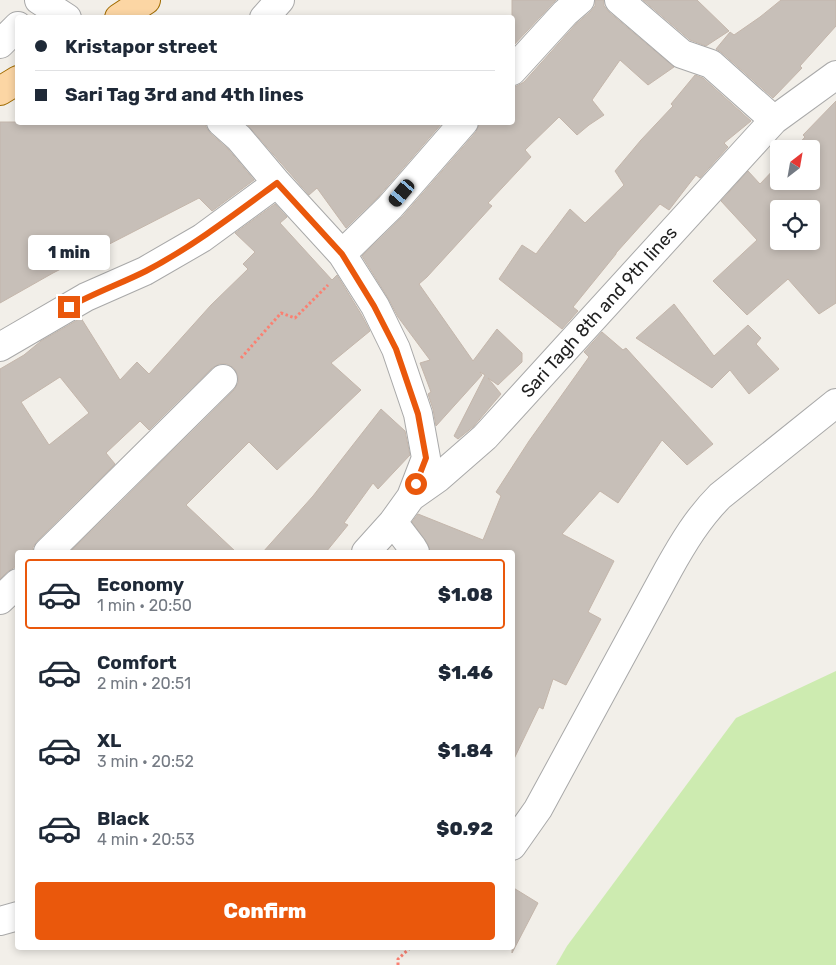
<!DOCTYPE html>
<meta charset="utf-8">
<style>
body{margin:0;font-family:Rubik,sans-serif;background:#f6f6f7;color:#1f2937;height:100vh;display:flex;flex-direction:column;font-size:19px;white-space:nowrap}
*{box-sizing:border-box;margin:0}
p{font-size:16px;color:#747a83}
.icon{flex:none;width:28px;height:28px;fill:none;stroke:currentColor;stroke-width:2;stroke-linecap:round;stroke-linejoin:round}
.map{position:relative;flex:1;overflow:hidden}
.sheet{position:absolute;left:15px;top:550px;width:500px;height:400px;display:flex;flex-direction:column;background:#fff;border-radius:5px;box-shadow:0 2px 8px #0003}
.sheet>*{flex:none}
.hud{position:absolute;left:15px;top:15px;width:500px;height:110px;border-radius:5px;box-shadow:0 2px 8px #0003;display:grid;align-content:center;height:110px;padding:0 20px;background:#fff}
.needle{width:32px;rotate:31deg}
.fabs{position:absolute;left:770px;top:140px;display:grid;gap:10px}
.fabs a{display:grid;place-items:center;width:50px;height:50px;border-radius:5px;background:#fff;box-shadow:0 2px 8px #0003;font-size:25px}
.end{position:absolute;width:22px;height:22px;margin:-11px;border:6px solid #ea580c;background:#fff;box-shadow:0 0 0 2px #fff}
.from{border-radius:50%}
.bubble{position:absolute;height:35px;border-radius:5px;background:#fff;box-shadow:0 2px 8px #0003;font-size:16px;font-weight:800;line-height:35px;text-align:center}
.car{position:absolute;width:15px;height:30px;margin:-15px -8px;border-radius:6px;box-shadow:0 0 4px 1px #0007;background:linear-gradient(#222 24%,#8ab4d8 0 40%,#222 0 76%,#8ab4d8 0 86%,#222 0)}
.hud b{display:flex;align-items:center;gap:18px;height:48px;font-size:19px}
.hud b+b{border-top:1px solid #e0e1e3}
.hud i{width:12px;height:12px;background:#1f2937}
ul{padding:9px 0 0;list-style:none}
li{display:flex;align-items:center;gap:15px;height:70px;margin:0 10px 8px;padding:0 10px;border:2px solid transparent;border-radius:5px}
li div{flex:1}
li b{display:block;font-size:19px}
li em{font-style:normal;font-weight:800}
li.on{border-color:#ea580c}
li>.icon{width:45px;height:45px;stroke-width:1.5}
.primary-button{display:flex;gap:10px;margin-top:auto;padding:10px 20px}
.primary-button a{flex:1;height:58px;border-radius:5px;background:#ea580c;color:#fff;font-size:20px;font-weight:800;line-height:58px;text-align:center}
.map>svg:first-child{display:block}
.grass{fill:#cdebb0}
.building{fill:#c7bfb8;stroke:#c4b6ab;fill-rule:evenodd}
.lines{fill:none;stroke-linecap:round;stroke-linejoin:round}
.minor-casing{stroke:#a9a9a9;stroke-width:30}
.major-casing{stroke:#a06b00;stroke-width:30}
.path{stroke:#fa8072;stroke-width:3;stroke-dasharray:2.5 2.5;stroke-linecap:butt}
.minor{stroke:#fff;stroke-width:28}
.major{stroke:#fcd6a4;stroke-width:28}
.route{stroke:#ea580c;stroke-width:6}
.labels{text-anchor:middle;stroke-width:4;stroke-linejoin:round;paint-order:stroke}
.street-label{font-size:18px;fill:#222;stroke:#fff}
</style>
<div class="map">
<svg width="836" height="965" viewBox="0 0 836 965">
<rect width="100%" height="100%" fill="#f2efe9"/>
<path class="grass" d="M836 671V965H556L567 946 736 718Z"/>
<path class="building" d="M512 0H556L512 47Z
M595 0H604V6L609 12 674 67 648 85 620 60 592 100 604 115 589 125 577 135 559 117 525 150 531 157 488 203 492 206 427 277 419 284 473 361 497 329 522 353V362L498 385 488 378 501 394 474 426 458 439 454 436 485 375 480 372 482 375 436 426 433 409 428 394 431 392 420 363 430 360 398 317 388 298 362 256 402 217 476 132 479 125V122H512V86H517L524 82 576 24 590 12 595 6Z
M643 0H697L729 31 706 46 690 40Z
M781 0H836V26L800 66 802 68 773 98 721 52 716 49 730 32 734 35 760 17Z
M695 75 703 78 751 121 724 143 728 147 700 178 696 175 669 210 660 204 616 253V254L573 307 578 311 562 329 499 279 522 245 536 254 570 209 585 223 624 185 615 171 641 140 673 106 671 104Z
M836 101V303L819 314 788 279 747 315 713 281 757 240 721 201 748 171 760 184 779 164V181H811V149H794L805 137 803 135ZM779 209H811V241H779Z
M0 122H206V127L210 133 228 149 254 180 212 211 199 198 53 273 0 303Z
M245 122H443L379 196 346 228 317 188 309 195Z
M275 204 287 217 280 223 332 280 337 275 361 314 370 331 331 363 361 390 277 470 249 442 186 505 236 552H70L234 390 238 383V376L234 368 227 364H219L212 368 149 430 140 421 106 453 115 464 37 541 33 547V552H18V565L7 572 0 579V369L24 355 41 341 81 318 120 380 137 362 149 374 211 305 248 269 243 264 255 252 235 233ZM60 377 89 413 49 445 21 402Z
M674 304 714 356 748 325 761 338 756 344 779 369 749 394 730 370 712 388 636 338Z
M602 332 623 350 626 348 713 444 687 465 662 440 618 503 600 491 562 534 614 561 588 612 601 619 566 685 553 679 543 709 539 707 512 763V552H430L428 544 412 522 418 514 483 540 501 496 496 492 529 441 589 357 584 352Z
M381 409 405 431 410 455 378 489 373 483 344 523 348 525 326 552H263L313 496Z
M512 887 538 903 512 953Z"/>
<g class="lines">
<defs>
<path id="minor" d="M39 0 67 18
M619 0 682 54 711 64 774 120
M264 18 280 0
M0 44 18 26
M512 71 565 13 580 0
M221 122 239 138 277 183 342 254 375 306 396 349 418 414 426 458 411 497
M342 254 390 207 464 122
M0 347 86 297 145 271 202 238 277 183
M393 522 412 547 415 552
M48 552 223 379
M366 552 393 522 411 497 438 478 485 437 774 120 836 75
M0 600 18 583
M512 846 538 809 668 570C683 543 698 518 720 496L836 403
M0 921 18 916"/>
<path id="major" d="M119 18 146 0
M0 91 18 80"/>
</defs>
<use href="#minor" class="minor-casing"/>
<use href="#major" class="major-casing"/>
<path class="path" d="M241 358 281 313 295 318 328 285
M398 965V959L410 948"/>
<use href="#minor" class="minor"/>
<use href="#major" class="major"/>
</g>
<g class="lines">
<path class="route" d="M69 307C94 293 120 284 146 271 192 247 235 214 277 183L342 254 374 306 396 349 418 414 426 458 416 484"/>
</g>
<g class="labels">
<g class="street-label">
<text transform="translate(599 312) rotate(-48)" y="6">Sari Tagh 8th and 9th lines</text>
</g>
</g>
</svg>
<div class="fabs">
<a><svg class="needle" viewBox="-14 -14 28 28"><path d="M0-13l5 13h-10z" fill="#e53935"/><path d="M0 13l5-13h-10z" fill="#747a83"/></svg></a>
<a><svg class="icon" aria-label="locate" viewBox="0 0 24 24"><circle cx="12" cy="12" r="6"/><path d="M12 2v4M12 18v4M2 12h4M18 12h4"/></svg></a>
</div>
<i class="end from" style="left:416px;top:484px"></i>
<i class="end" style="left:69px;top:307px"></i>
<div class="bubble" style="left:28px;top:235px;width:82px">1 min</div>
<i class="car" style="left:402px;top:193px;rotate:220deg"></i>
<div class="hud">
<b><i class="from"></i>Kristapor street</b>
<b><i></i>Sari Tag 3rd and 4th lines</b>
</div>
<section class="sheet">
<ul>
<li class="on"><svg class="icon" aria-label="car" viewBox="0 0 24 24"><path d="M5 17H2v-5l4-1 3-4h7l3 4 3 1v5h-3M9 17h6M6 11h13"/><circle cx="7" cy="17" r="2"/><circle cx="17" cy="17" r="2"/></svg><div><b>Economy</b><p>1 min · 20:50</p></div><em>$1.08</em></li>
<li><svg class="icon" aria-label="car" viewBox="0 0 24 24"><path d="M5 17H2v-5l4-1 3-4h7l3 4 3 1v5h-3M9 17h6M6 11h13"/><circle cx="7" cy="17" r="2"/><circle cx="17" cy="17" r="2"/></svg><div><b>Comfort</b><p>2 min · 20:51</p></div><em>$1.46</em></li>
<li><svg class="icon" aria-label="car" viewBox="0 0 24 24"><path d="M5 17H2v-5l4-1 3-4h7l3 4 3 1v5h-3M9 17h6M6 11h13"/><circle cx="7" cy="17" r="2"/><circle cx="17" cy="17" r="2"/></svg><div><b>XL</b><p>3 min · 20:52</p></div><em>$1.84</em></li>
<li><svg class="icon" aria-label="car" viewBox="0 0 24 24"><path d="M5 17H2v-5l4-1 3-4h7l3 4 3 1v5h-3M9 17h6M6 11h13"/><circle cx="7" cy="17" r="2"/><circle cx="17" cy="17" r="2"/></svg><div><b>Black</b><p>4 min · 20:53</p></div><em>$0.92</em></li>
</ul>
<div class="primary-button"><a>Confirm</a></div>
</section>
</div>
